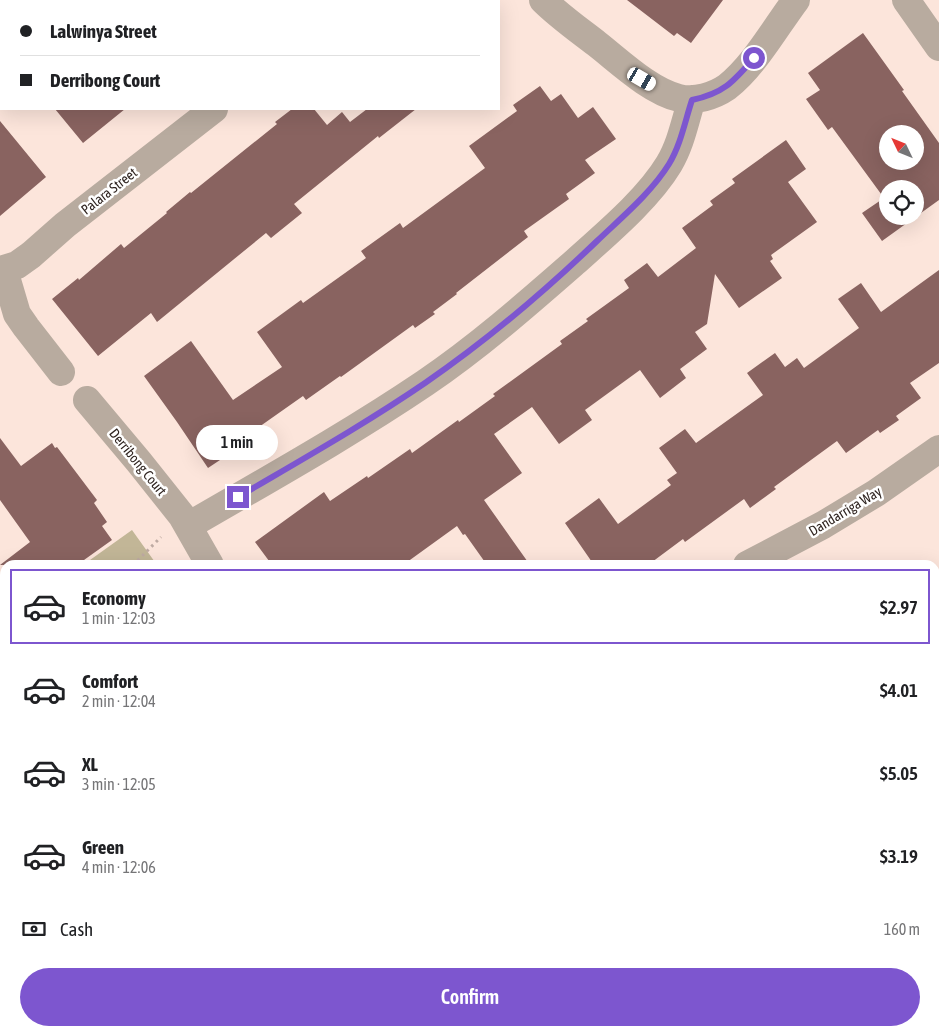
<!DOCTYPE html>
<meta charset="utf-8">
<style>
body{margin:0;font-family:"Asap Condensed",sans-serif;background:#f2f2f2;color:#202124;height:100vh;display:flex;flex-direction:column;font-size:19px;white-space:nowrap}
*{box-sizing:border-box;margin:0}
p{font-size:16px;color:#757577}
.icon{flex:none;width:28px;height:28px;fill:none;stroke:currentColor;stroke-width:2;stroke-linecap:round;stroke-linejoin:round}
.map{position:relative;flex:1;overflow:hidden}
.side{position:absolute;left:0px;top:560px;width:940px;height:476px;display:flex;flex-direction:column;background:#fff;border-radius:15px 15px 0 0;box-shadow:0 5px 20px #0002}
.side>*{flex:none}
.guide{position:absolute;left:0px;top:0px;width:500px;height:110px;box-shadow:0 5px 20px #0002;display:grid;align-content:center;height:110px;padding:0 20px;background:#fff}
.needle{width:32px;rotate:313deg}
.controls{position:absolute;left:879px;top:125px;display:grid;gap:10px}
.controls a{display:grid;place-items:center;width:45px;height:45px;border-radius:50%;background:#fff;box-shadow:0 5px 20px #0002;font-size:25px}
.end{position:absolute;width:22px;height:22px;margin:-11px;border:6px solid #7d56cf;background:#fff;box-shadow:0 0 0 2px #fff}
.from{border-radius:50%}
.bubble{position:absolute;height:35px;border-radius:18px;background:#fff;box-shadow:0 5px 20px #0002;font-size:16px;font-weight:600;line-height:35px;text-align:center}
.car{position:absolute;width:15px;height:30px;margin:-15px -8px;border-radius:6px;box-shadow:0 0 4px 1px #0007;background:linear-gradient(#fff 24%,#345 0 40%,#fff 0 76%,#345 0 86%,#fff 0)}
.guide b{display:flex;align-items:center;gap:18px;height:48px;font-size:19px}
.guide b+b{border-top:1px solid #e0e0e0}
.guide i{width:12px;height:12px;background:#202124}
ul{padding:9px 0 0;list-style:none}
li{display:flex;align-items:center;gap:15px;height:75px;margin:0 10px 8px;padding:0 10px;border:2px solid transparent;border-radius:0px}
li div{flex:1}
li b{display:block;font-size:19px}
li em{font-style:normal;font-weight:600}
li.current{border-color:#7d56cf}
li>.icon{width:45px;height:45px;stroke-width:1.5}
.pay{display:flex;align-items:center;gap:12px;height:55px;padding:0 20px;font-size:19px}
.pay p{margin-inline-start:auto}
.action{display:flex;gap:10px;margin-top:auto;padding:10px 20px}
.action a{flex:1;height:58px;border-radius:30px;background:#7d56cf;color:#fff;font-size:20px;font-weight:600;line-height:58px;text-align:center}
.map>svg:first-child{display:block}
.green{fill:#c2b697}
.building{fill:#896360;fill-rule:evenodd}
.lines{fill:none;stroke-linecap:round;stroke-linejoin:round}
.path{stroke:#beaaa2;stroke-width:3;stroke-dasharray:2.5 4;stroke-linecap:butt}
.street{stroke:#b8ab9f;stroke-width:28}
.route{stroke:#7d56cf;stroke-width:6}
.labels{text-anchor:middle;stroke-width:5;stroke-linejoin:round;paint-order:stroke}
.street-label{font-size:14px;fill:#2f2420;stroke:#fff}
</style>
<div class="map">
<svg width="939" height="1036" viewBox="0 0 939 1036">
<rect width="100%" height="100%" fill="#fce5db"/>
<path class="green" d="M132 530 157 565H83Z
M5 621V682L0 686V625Z"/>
<path class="building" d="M627 0H723L691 43 677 33 674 36Z
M863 33 904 90 902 91 939 143V200L882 241 862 213 884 198 832 127 828 130 806 99 820 90 808 73ZM888 134H915V161H888ZM888 189H915V216H888Z
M540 86 551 101 561 94 578 118 593 107 616 139 585 160 595 173 566 194 569 199 524 231 528 237 456 293 457 294 433 312 435 314 415 328 413 325 341 377 340 376 306 400 303 396 235 444 238 448 208 468 177 422 144 376 191 341 233 400 282 367 257 332 301 300 303 303 366 258 361 251 400 223 403 228 485 168 469 146 517 111 513 105Z
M55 109H125L83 143Z
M292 109H314L327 125 342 112 350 122 367 109H416L379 138 378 136 294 204 302 213 271 238 266 233 157 322 151 313 98 356 52 299 78 278 79 280 121 244 124 248 167 213 166 212 190 192 191 193 277 124 275 122Z
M0 121 46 177 0 216Z
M786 140 806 169 788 182 817 222 771 255 773 259 770 261 782 278 739 308 715 274 707 324 695 332 707 349 680 369 686 378 660 398 640 370 585 410 592 420 559 444 532 407 494 434 522 473 484 500 530 565H487L465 534 463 535 457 526 403 565H272L255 542 324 492 330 501 367 476 368 478 410 449 412 453 458 420 459 422 495 396 493 394 562 344 560 341 588 321 586 319 629 288 624 280 647 263 658 277 696 248 682 228 713 205 710 201 735 183 732 179Z
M939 270V363L910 383 921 398 896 416 899 420 880 433 878 430 846 453 837 441 774 487 776 489 750 508 744 499 685 542 683 539 648 565H594L565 523 599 498 618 524 671 485 667 480 677 473 659 448 685 429 696 443 763 395 747 373 775 353 785 367 797 358 804 368 859 328 838 299 861 283 881 312Z
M0 438 21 466 52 443 55 448 57 447 97 500 94 503 107 522 102 526 112 540 77 565H0L30 542 0 500Z"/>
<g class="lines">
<path class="path" d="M133 565 161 537
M0 654 5 650"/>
<path class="street" d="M543 0C559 16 579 30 597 44 620 62 650 91 679 98 695 102 714 96 727 87 754 66 775 28 796 0
M906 0 939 47
M351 1 352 0
M0 270 17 265 31 255 65 225 214 109
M4 270 17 314 26 327 61 372
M87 400 139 462 182 516 210 565
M188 526C267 480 348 435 425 383 478 347 527 304 575 262 606 234 648 199 669 164 681 144 685 121 692 99
M747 565 823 525 876 493 939 449
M935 875 939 872
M0 990 5 991
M48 1031 52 1036
M530 1031 534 1036
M744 1036 749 1031"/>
</g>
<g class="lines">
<path class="route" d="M238 497C301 460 365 424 425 383 486 341 544 292 597 241 622 217 651 193 669 164 681 144 685 121 692 100 724 93 733 82 754 58"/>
</g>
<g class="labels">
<g class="street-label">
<text transform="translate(109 191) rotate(-38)" y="5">Palara Street</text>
<text transform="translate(138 462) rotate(51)" y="5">Derribong Court</text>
<text transform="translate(845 511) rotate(-31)" y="5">Dandarriga Way</text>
</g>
</g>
</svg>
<div class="controls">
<a><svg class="needle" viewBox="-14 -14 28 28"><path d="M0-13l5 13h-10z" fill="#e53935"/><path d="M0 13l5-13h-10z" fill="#757577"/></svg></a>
<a><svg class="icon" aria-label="locate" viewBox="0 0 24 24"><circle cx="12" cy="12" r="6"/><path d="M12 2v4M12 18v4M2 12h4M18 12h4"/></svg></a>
</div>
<i class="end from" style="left:754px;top:58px"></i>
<i class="end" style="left:238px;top:497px"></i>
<div class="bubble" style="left:196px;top:425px;width:82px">1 min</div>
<i class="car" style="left:642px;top:79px;rotate:120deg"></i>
<div class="guide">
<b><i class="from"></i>Lalwinya Street</b>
<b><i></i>Derribong Court</b>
</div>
<section class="side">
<ul>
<li class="current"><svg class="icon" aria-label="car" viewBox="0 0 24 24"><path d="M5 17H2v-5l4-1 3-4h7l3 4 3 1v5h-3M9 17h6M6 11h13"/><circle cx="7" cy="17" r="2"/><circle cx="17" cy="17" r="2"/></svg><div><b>Economy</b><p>1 min · 12:03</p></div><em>$2.97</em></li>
<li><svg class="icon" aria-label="car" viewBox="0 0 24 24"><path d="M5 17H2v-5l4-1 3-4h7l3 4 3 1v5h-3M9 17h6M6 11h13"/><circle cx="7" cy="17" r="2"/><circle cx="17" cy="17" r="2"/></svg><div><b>Comfort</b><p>2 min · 12:04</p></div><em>$4.01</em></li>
<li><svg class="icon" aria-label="car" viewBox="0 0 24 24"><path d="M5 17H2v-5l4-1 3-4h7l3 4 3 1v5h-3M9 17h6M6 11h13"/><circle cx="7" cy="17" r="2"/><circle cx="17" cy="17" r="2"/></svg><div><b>XL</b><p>3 min · 12:05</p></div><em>$5.05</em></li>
<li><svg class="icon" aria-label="car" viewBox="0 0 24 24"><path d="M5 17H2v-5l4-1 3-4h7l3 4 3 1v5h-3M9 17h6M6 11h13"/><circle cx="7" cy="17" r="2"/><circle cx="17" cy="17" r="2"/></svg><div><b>Green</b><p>4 min · 12:06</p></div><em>$3.19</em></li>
</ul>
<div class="pay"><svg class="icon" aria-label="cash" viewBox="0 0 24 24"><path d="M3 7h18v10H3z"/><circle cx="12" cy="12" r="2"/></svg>Cash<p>160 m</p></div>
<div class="action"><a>Confirm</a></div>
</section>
</div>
